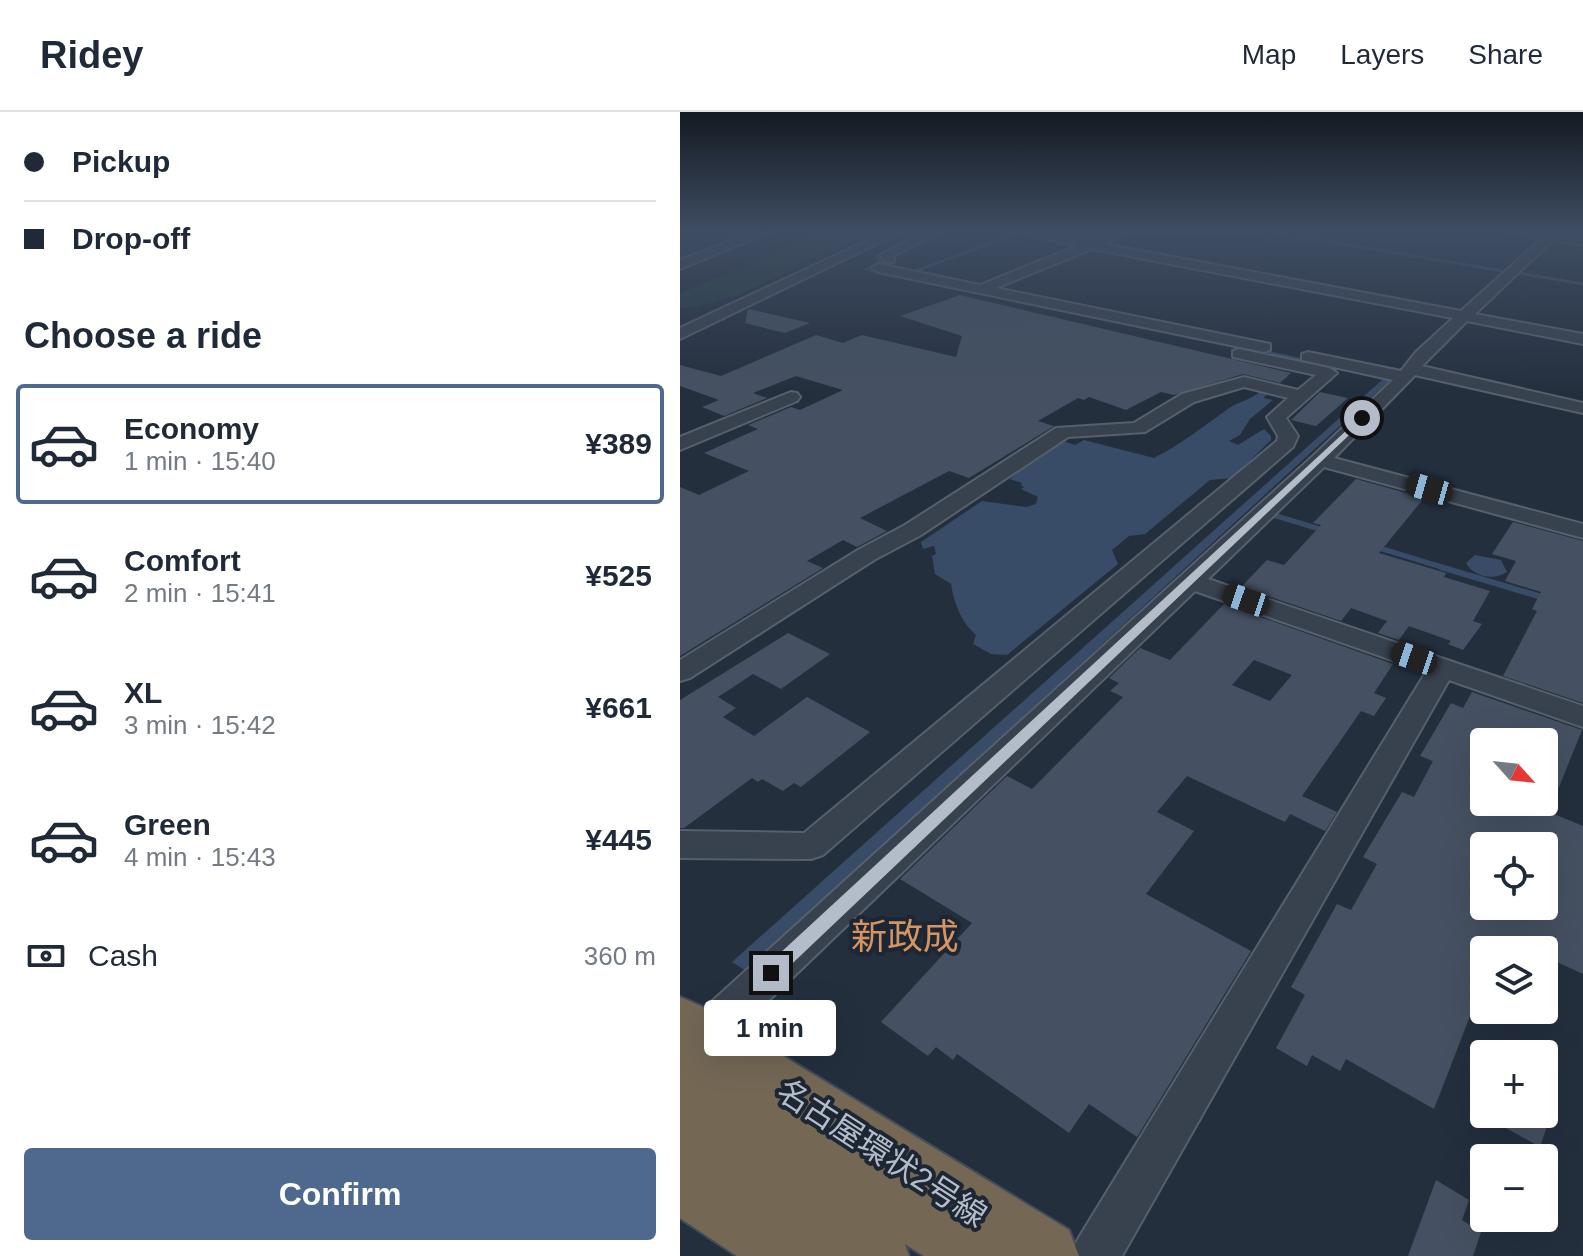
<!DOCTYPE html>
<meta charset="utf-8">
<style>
body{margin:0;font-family:Arial,"Noto Sans JP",sans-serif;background:#f2f2f3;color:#1f2937;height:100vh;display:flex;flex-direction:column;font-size:30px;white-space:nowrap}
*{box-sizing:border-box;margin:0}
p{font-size:26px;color:#747a83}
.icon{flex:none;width:44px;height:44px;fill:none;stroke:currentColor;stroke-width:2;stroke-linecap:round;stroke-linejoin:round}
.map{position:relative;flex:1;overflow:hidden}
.panel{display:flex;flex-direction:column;background:#fff;width:680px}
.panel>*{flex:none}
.guide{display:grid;align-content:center;height:176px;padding:0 24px;background:#fff}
.needle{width:52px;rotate:117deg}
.buttons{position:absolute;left:790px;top:616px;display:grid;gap:16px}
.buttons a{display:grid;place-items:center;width:88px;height:88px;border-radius:8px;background:#fff;box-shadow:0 8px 32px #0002;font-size:40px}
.end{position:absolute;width:36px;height:36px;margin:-18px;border:10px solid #b4bcc9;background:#111;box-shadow:0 0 0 4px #111}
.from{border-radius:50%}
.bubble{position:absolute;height:56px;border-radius:8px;background:#fff;box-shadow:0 8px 32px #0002;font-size:26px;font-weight:800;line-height:56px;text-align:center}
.car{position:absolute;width:24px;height:48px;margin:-24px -12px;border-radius:10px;box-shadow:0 0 6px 2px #0007;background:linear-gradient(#222 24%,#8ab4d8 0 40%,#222 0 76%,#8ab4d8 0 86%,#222 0)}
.guide b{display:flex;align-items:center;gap:28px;height:76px;font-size:30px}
.guide b+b{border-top:2px solid #e0e1e3}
.guide i{width:20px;height:20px;background:#1f2937}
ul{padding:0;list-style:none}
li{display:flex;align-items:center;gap:24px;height:120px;margin:0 16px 12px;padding:0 8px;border:4px solid transparent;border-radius:8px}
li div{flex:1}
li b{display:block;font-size:30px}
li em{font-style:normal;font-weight:800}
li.active{border-color:#4f688e}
li>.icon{width:72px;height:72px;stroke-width:1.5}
h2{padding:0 24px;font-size:36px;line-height:96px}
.pay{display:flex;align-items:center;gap:20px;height:88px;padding:0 24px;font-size:30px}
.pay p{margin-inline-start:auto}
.cta{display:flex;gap:16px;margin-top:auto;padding:16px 24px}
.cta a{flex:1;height:92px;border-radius:8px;background:#4f688e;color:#fff;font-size:32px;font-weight:800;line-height:92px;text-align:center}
header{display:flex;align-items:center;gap:48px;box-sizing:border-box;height:112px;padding:0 40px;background:#fff;border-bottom:2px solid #e0e1e3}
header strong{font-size:38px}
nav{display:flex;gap:44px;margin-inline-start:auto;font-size:28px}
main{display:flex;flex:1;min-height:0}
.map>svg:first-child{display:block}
.green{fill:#263c3f}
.water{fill:#394c67}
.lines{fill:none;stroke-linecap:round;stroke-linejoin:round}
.stream-far2{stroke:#394c67;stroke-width:3}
.stream-far1{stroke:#394c67;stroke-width:5}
.stream{stroke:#394c67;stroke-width:6}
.building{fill:#455162;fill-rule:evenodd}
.minor-casing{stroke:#565f6c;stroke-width:4}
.highway-casing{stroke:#434c59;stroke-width:4}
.minor{fill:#38414e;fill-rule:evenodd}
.highway{fill:#746855;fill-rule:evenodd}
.route{fill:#b4bcc9}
.labels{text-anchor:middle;stroke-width:8;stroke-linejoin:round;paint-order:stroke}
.near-street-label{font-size:32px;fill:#b4bcc9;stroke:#1d2633}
.near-quarter-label{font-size:36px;fill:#d59563;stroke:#1d2633}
</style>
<header>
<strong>Ridey</strong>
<nav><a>Map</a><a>Layers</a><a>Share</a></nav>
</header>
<main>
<section class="panel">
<div class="guide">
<b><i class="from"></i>Pickup</b>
<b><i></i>Drop-off</b>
</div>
<h2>Choose a ride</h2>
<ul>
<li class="active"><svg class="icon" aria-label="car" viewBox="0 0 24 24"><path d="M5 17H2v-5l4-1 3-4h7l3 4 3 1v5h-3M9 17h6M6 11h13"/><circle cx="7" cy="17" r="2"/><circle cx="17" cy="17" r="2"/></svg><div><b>Economy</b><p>1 min · 15:40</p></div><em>¥389</em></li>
<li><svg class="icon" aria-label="car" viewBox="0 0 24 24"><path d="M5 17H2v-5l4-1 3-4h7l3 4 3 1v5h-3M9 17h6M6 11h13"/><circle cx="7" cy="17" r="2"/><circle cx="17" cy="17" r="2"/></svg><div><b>Comfort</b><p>2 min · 15:41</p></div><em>¥525</em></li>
<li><svg class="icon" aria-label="car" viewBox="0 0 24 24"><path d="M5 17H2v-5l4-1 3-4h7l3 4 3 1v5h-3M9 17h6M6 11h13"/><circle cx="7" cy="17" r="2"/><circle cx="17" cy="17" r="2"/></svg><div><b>XL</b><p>3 min · 15:42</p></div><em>¥661</em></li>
<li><svg class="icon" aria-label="car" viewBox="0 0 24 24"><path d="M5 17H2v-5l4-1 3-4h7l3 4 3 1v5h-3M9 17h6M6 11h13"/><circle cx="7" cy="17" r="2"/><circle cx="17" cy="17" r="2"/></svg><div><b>Green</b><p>4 min · 15:43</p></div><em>¥445</em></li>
</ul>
<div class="pay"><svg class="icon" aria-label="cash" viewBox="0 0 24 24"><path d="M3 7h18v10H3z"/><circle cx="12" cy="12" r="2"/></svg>Cash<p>360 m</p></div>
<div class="cta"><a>Confirm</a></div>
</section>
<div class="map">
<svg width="903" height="1144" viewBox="0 0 903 1144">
<rect width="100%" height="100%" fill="#242f3e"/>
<path class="green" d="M132 119H196L58 183 17 195 0 196V181L71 152 64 151 136 122 127 121Z
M873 126 903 130V151L855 144Z"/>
<path class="water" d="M244 119H252L202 143 206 149 193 157 708 264 710 268 66 859 52 850 703 267 183 158 198 149 194 144Z
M581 279 589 281 583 286 593 288 570 307 560 323 549 329 558 333 584 317 591 324V328L552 366 530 368 465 422 449 424 432 438 438 452 327 543 311 542 293 532 296 523C281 510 274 491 271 472L255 462 252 444 256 442 254 434 243 437 241 430 302 389 346 395 356 392 358 385 341 377 344 375 341 373 342 371 330 367 336 362 334 360 381 328 395 333 404 328 474 346C500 333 524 314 548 297 559 289 571 288 581 279Z
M795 443 821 448 827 460C814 469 794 465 786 451Z"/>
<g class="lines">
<path class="stream-far2" d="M586 119 823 159
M230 161 339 121
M838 161 903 172"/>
<path class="stream-far1" d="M593 403 643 418
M696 435 768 457"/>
<path class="stream" d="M761 455 865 486"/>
</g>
<path class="building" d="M280 183 611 261 600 271 563 262 494 283 481 280 446 298 409 285 404 288 398 286 358 309 374 314 289 366 269 359 180 406 207 419 177 435 163 428 127 449 143 456 0 544V375L19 383 69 359 24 341 78 317 68 313 111 295 120 298 163 278 116 264 73 281 87 286 44 304 22 295 39 288 0 274V253L41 264 136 223 163 231 182 223 276 245 282 224 220 204Z
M68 197H69L130 211 105 221 65 211Z
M640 280 668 286 636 314 611 308Z
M676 367 744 386 699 441 766 461 764 465 810 479 793 509 802 512 783 538 768 532 771 529 729 514 719 528 698 521 707 509 671 496 661 509 561 475 587 448 604 453 641 413 633 411Z
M833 410 903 429V591L823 564 857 499 852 497 861 480 825 469 836 449 812 442Z
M544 492 713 552 694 581 706 586 694 604 681 599 622 684 657 700 645 719 610 702 605 710 507 664 477 700 514 719 466 782 571 839 457 1025 409 992 389 1021 277 942 273 948 256 935 248 944 201 910 292 811 220 767 327 664 352 677 443 585 430 579 439 571 429 566 460 536 490 548ZM574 548 612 563 590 589 552 573Z
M108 521 150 542 101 577 73 562 38 585 56 596 43 605 74 624 127 585 190 620 121 675 114 671 103 679 82 667 78 670 72 666 4 716H0V588Z
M792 580 902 618 869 700 903 714V862L864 844V838H851L821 824 816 838H804V868L754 997 666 947 660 959 632 943 627 954 596 936 625 883 611 875 657 792 671 798 697 752 683 745 722 680 734 685 753 649 740 644 771 591 783 596ZM804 630H864V690H804ZM804 734H874L864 761V794H804Z
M801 1002H852L868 1011 860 1035Z
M756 1068 789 1088 782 1108 801 1120 793 1144H728Z"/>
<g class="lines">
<defs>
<path id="minor" d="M76 119H92L0 157V148Z
M208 119H223L0 227V216Z
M246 119H261L214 144V150H206L200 143Z
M333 119C358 119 381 126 405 128 418 129 434 119 450 119L424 132 781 199 861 127 827 119H882L879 122 903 125V133L873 128 795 202 903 222V232L787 209 742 254 903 291V301L735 263 654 346 903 412V426L644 355 528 467 903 594V615L769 568 442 1144H391L398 1127 746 560 515 479 35 940 21 945 7 940 1 926 7 912 633 344 713 268 622 248V242L628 240 721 259 735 241 773 206 412 137 316 176 590 232V238L584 240 198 160 192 156 198 152 300 173 397 134Z
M559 237 649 256 657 261 606 306 618 324 613 335 143 743 131 747 0 746V719L124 721 597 329 598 324 587 305 608 286 564 275 514 290 465 320 388 325 241 423 194 448 10 566 0 569V548L178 438 225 413 376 316 454 311 502 282 564 265 618 278 636 263 553 245V239Z
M111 280 117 281 120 285 117 289 0 338V325Z"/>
<path id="highway" d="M0 885 21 894 389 1118 399 1144H244L225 1132 229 1144H57L0 1106Z"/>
</defs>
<use href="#minor" class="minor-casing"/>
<use href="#highway" class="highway-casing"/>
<use href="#minor" class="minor"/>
<use href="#highway" class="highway"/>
</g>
<linearGradient id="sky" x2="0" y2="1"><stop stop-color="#141a22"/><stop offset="0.43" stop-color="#3f4d63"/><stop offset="1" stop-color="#3f4d63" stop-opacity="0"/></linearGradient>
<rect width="903" height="279" fill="url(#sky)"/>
<path class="route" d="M682 304 685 308 97 866H85L82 861 85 855Z"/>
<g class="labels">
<g class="near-street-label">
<text transform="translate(202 1041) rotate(33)" y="11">名古屋環状2号線</text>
</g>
<g class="near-quarter-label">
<text x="225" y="837">新政成</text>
</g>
</g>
</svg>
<div class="buttons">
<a><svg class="needle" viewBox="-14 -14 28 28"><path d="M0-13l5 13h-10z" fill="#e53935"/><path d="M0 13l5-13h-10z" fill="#747a83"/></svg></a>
<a><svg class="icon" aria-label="locate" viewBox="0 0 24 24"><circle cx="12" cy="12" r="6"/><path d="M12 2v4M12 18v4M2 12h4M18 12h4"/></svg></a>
<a><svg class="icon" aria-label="layers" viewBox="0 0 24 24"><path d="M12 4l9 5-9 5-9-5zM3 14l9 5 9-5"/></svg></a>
<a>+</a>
<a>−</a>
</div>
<i class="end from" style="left:682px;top:306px"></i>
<i class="end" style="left:91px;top:861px"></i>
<div class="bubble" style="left:24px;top:888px;width:132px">1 min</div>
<i class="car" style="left:749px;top:377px;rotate:286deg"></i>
<i class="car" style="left:566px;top:488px;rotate:289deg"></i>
<i class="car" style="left:734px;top:546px;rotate:289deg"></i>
</div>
</main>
